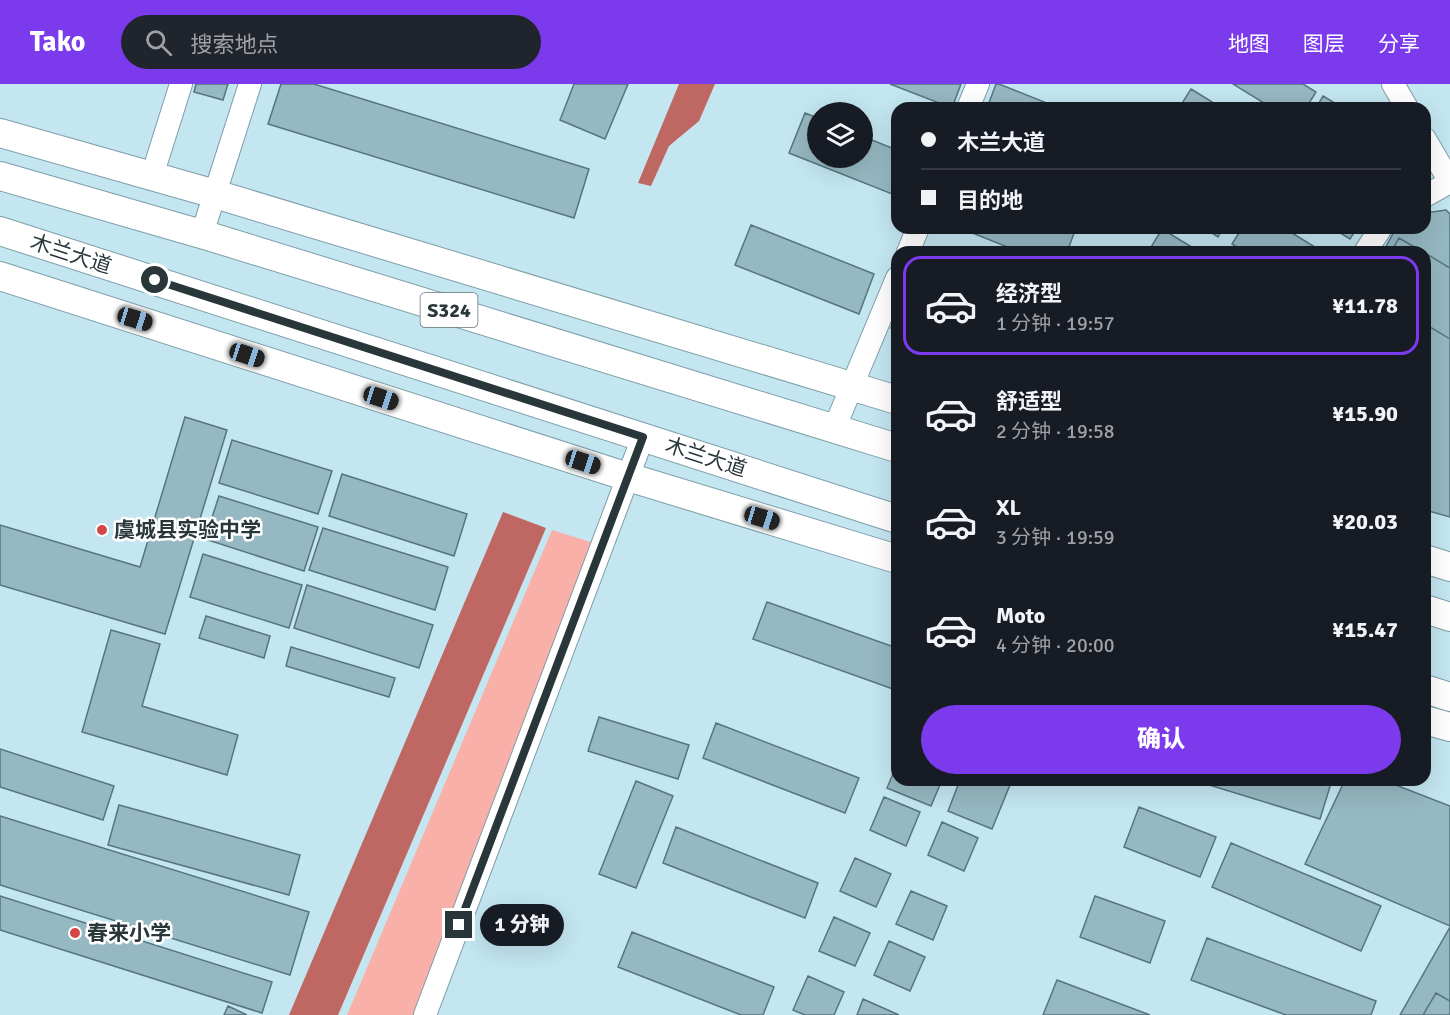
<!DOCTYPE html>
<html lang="zh">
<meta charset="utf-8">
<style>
body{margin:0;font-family:Signika,"Noto Sans SC",sans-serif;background:#20242c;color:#f1f3f6;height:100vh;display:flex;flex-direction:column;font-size:22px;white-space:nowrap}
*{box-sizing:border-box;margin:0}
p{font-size:20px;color:#9ea1a6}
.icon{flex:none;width:33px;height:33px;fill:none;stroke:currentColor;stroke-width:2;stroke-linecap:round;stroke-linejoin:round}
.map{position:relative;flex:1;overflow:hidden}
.sheet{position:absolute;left:891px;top:162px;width:540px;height:540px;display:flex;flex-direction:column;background:#171b24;border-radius:18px;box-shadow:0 6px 24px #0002}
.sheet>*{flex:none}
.guide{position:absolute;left:891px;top:18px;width:540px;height:132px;border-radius:18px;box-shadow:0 6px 24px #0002;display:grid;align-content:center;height:132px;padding:0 30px;background:#171b24}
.buttons{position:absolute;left:807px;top:18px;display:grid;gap:12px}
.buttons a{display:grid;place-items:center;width:66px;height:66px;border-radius:50%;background:#171b24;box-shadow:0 6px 24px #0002;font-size:30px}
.end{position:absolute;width:27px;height:27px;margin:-14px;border:8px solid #29373b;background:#fff;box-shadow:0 0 0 3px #fff}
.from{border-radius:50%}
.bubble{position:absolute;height:42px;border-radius:21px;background:#171b24;box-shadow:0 6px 24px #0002;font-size:20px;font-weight:800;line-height:42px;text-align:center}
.car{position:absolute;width:18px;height:36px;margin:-18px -9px;border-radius:8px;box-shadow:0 0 4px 2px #0007;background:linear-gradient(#222 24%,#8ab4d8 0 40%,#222 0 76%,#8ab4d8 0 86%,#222 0)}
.guide b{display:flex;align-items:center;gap:21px;height:57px;font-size:22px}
.guide b+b{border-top:2px solid #363941}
.guide i{width:15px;height:15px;background:#f1f3f6}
ul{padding:10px 0 0;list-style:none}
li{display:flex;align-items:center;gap:18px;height:99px;margin:0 12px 9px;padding:0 18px;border:3px solid transparent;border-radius:18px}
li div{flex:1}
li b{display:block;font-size:22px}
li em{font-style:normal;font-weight:800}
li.active{border-color:#7c3aed}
li>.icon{width:54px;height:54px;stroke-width:1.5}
.button{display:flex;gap:12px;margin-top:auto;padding:12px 30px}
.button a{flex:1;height:69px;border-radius:36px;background:#7c3aed;color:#fff;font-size:24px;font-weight:800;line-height:69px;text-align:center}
header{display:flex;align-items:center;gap:36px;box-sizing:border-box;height:84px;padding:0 30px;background:#7c3aed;color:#fff}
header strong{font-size:28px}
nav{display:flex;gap:33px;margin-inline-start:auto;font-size:21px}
.search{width:420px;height:54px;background:#20242c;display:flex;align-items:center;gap:15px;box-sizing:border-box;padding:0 21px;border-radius:33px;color:#9ea1a6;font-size:22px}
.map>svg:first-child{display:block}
.green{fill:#f9b0a9}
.water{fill:#bf6762}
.building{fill:#96b8c2;stroke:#56767f;stroke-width:1.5}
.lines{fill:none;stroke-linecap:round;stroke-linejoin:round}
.minor-casing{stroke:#7d9ea8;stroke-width:24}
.major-casing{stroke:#7d9ea8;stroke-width:30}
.minor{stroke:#fff;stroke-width:22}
.major{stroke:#fff;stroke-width:28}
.route{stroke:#29373b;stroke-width:8}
.poi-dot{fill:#d44545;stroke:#fff;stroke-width:2}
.labels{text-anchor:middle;stroke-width:5;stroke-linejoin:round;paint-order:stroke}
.shield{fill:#fff;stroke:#697376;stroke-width:1.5}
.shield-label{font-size:20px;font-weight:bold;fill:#29373b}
.street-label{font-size:21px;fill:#29373b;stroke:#fff}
.poi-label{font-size:21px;font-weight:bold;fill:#29373b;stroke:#fff;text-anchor:start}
</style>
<header>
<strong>Tako</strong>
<div class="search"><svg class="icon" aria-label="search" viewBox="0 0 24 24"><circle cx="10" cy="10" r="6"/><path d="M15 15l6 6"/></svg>搜索地点</div>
<nav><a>地图</a><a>图层</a><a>分享</a></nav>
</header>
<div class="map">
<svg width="1450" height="931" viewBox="0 0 1450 931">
<rect width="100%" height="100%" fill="#c3e6f1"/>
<path class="green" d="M552 446 597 460 416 931H347Z"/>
<path class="water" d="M679 0H715L699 37 669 62 651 102 638 99Z
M503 428 546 444 338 931H289Z"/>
<path class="building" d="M196 0H228L223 16 194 8Z
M281 0H314L589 85 574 134 268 40Z
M574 0H628L605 55 560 36Z
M890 0H961L952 24Z
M996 0H999L1059 24H987Z
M1233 0H1303L1316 8 1306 24H1272Z
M1191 5 1222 24H1179Z
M1323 12 1343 24H1316Z
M805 29 818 34V74H862V52L897 66V112L789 69Z
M1446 126 1450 130V433L1425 426V168H1383L1396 144H1425V129Z
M751 141 874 190 859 230 735 181Z
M960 144H1076L1067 168H1020Z
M1204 144H1223L1218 153Z
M1242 144H1284L1323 168H1245L1232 160Z
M1332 144H1357L1350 155Z
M1162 145 1200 168H1148Z
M1399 154 1423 168H1391Z
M1425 169 1450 184V255L1425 240Z
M897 225V246L891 244Z
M185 333 227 346 165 550 0 501V441L140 483Z
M232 356 332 387 318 430 219 399Z
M342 390 467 430 454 472 329 432Z
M219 412 318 443 304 487 205 455Z
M323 444 448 483 435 526 309 486Z
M203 470 302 501 289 544 190 513Z
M307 501 433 541 419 584 294 544Z
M767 518 897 564V594L893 605 753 555Z
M206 532 270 552 264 574 199 554Z
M111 546 160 560 142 622 238 651 227 691 82 648Z
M291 563 395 594 389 613 286 582Z
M599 633 689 661 678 695 588 667Z
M716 639 859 694 845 729 703 674Z
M0 665 114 702 103 736 0 703Z
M897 680V696H942L931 722 887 704Z
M960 696H1012L992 745 948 727Z
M1193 696H1332L1320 735Z
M1345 696H1383L1450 722V842L1305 780Z
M636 697 673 712 636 804 599 790Z
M884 713 920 728 906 762 870 746Z
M119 721 300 771 289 811 108 761Z
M1139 723 1216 753 1200 793 1124 763Z
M0 732 309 828 290 891 0 801Z
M942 738 978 754 964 787 928 771Z
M676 743 818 799 805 834 663 779Z
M1231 759 1381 822 1361 867 1212 803Z
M855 774 891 790 876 823 840 807Z
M911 807 947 822 933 856 896 840Z
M0 812 272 898 262 929 0 846Z
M1095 812 1165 837 1150 879 1080 853Z
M834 833 870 849 855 882 819 867Z
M1450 843V931H1400Z
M632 848 774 903 763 931H741L618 883Z
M1207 854 1376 917 1371 931H1286L1191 896Z
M889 857 925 873 910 907 874 891Z
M808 892 844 908 834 931H805L793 926Z
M1057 896 1150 931H1043Z
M1436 909 1450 917V931H1423Z
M863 915 899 931H857Z
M228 922 247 931H224Z"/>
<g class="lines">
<defs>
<path id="minor" d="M1393 0 1407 24
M968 24 978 0
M1425 55 1450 98
M152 92 181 0
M1425 112 1450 98
M202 150 250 0
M908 168 918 144
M1365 168 1381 144
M834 345 897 194
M425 931 643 353"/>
<path id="major" d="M0 49 215 110 897 316
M0 92 208 152 897 364
M0 147 897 435
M0 192 628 393 897 475
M1425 475 1450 483
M1425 525 1450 533
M1425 605 1450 613
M1425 636 1450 643"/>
</defs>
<use href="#minor" class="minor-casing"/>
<use href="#major" class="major-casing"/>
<use href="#minor" class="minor"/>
<use href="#major" class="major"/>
</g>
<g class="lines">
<path class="route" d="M155 196 643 353 459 841"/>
</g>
<g class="poi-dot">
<circle cx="102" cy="446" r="6"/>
<circle cx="75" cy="849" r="6"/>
</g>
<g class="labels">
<rect class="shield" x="420.5" y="209" width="57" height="34" rx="4.5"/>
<g class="shield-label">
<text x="449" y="233">S324</text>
</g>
<g class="street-label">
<text transform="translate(71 170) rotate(18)" y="7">木兰大道</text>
<text transform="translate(706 373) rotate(18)" y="7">木兰大道</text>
</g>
<g class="poi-label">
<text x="114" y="453">虞城县实验中学</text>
<text x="87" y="856">春来小学</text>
</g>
</g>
</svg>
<div class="buttons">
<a><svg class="icon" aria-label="layers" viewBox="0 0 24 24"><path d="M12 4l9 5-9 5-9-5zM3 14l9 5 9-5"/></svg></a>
</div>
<i class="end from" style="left:155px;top:196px"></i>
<i class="end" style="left:459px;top:841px"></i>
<div class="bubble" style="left:480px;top:820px;width:84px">1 分钟</div>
<i class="car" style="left:135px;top:235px;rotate:107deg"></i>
<i class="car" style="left:247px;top:271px;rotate:108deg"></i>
<i class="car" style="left:381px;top:314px;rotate:108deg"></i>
<i class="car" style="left:583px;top:378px;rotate:108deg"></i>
<i class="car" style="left:762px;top:434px;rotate:107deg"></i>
<div class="guide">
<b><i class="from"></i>木兰大道</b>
<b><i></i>目的地</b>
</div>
<section class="sheet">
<ul>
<li class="active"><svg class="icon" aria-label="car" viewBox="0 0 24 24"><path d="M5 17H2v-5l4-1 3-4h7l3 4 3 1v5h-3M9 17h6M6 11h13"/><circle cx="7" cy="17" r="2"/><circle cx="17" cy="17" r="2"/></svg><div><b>经济型</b><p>1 分钟 · 19:57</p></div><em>¥11.78</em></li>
<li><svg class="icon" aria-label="car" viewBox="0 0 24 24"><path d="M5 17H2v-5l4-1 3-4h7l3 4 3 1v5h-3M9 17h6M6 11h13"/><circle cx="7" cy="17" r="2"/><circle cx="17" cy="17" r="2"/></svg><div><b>舒适型</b><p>2 分钟 · 19:58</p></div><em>¥15.90</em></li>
<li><svg class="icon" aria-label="car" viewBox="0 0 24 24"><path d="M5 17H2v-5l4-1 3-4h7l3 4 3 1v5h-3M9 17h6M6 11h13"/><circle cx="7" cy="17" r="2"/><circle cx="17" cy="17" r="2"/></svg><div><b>XL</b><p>3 分钟 · 19:59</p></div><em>¥20.03</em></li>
<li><svg class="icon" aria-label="car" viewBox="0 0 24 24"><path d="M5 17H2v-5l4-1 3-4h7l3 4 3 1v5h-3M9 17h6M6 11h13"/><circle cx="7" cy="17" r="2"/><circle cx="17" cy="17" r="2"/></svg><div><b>Moto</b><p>4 分钟 · 20:00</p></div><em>¥15.47</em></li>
</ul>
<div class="button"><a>确认</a></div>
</section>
</div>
